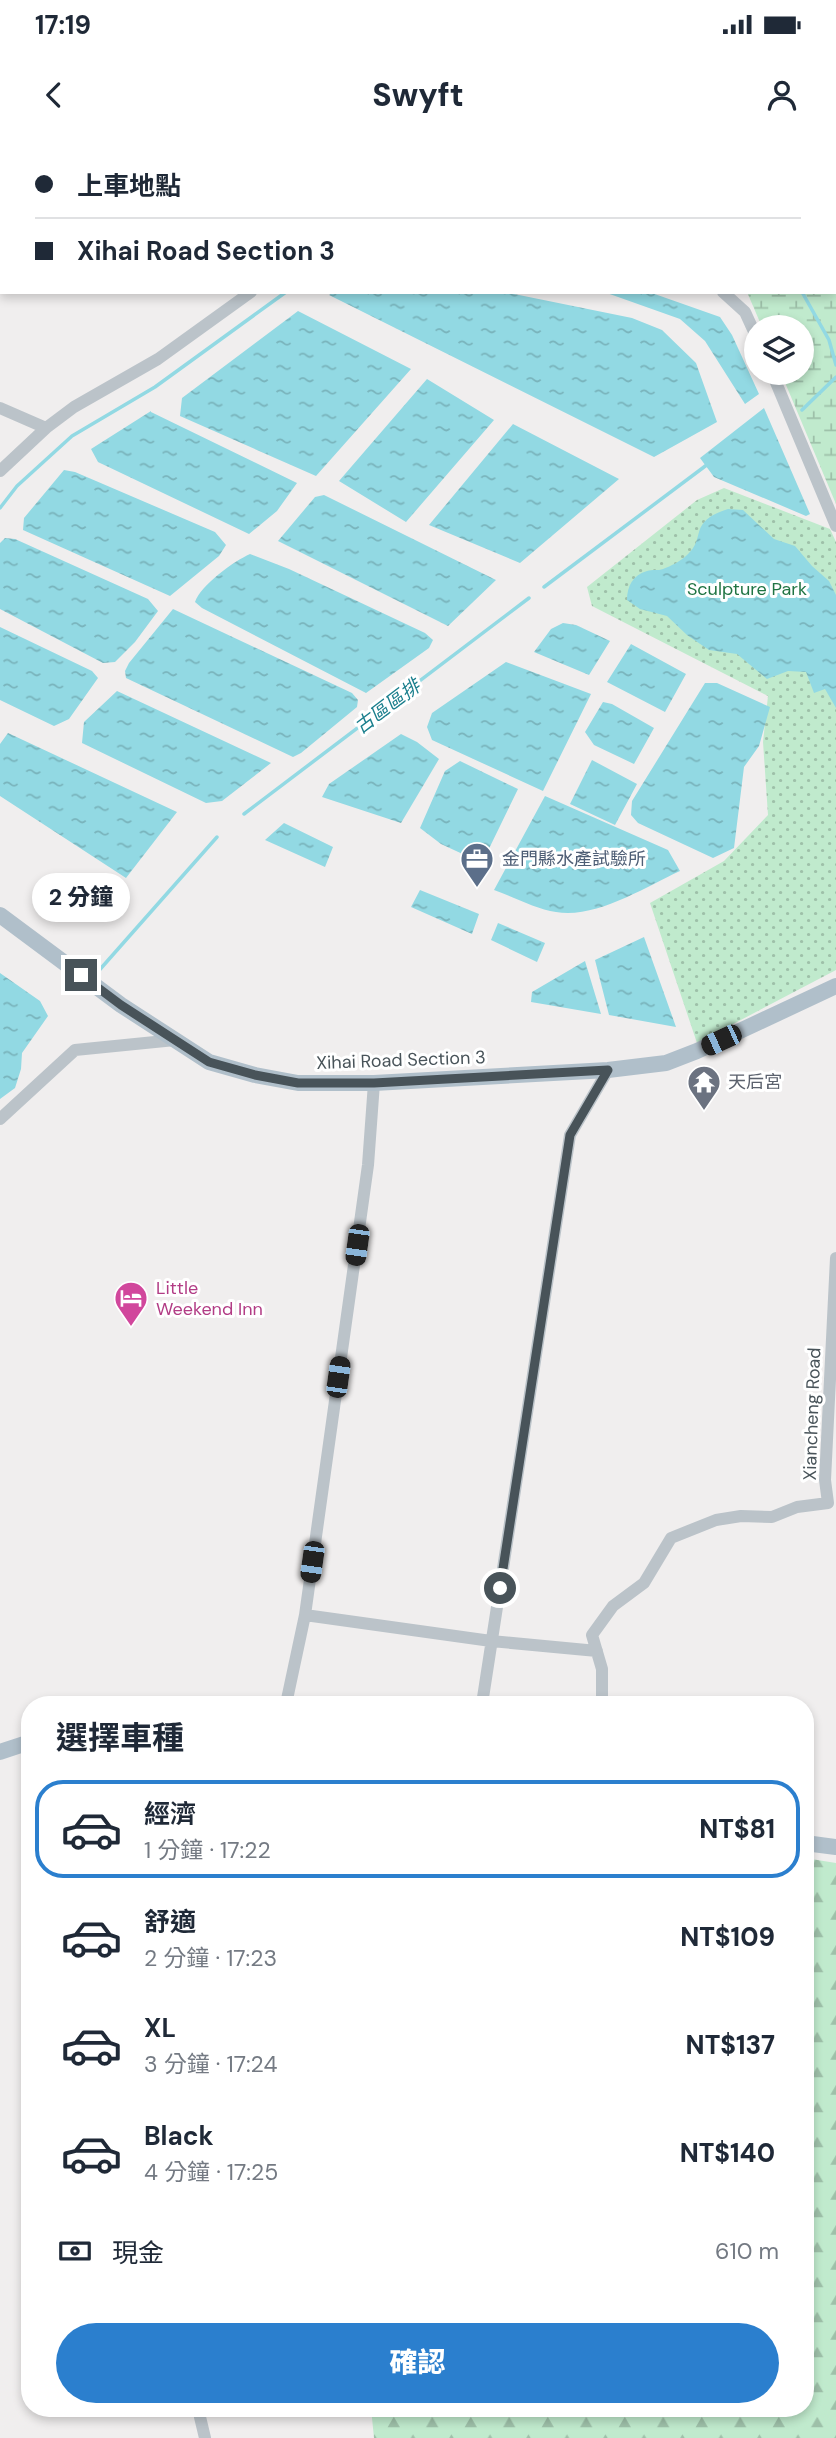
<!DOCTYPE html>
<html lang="zh-TW">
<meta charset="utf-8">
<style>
body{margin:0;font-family:"DM Sans","Noto Sans TC",sans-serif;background:#f2f2f3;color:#1f2937;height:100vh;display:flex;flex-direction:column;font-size:26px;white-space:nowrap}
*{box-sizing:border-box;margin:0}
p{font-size:23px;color:#747a83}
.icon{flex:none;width:38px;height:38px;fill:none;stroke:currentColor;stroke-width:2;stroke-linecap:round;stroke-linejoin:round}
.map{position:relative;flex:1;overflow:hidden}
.details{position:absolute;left:21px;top:1556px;width:793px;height:721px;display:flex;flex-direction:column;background:#fff;border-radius:28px;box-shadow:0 4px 10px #0003}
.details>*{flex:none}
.top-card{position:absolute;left:0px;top:0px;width:836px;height:154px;box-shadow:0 4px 10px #0003;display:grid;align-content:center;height:154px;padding:0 35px;background:#fff}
.buttons{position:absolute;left:744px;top:175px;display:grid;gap:14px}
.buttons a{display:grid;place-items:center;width:70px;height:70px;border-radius:50%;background:#fff;box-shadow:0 4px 10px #0003;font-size:35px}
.end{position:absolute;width:32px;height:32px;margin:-16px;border:9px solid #485359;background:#fff;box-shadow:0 0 0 4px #fff}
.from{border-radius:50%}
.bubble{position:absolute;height:49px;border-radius:24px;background:#fff;box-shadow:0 4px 10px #0003;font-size:23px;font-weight:800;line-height:49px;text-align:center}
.car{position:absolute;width:21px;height:42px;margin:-21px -10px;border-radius:9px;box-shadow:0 0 5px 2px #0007;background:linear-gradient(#222 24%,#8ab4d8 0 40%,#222 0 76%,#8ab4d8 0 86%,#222 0)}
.top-card b{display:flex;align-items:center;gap:24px;height:66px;font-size:26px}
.top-card b+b{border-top:2px solid #e0e1e3}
.top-card i{width:18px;height:18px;background:#1f2937}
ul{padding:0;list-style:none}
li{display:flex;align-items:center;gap:21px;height:98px;margin:0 14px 10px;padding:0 21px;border:4px solid transparent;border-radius:28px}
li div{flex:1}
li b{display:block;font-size:26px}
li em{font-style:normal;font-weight:800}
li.on{border-color:#2b7fce}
li>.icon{width:63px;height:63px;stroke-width:1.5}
h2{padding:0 35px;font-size:32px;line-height:84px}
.pay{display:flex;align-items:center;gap:18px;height:77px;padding:0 35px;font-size:26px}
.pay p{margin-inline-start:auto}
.action{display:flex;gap:14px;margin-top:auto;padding:14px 35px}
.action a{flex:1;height:80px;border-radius:42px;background:#2b7fce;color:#fff;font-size:28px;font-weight:800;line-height:80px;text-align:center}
.status{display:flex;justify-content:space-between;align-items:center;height:49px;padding:0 35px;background:#fff;direction:ltr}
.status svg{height:19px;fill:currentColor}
header{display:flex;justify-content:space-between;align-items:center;height:91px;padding:0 35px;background:#fff;font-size:32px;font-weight:800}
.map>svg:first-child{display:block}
.forest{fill:url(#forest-firs)}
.wetland{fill:url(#wetland-marsh)}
.park{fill:url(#park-dots)}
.water{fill:url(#water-ripples)}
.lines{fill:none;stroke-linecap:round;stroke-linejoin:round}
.stream{stroke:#92d9e3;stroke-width:3.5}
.minor{stroke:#bbc3c9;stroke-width:12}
.major{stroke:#b0bfca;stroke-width:16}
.route{stroke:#485359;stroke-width:9}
.labels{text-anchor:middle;stroke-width:6;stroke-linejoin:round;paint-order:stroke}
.park-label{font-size:18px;fill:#207443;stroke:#fff}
.service-label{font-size:18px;fill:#4e5e75;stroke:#fff;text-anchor:start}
.street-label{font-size:18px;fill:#485359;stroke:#fff}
.worship-label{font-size:18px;fill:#5b616d;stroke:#fff;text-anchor:start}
.hotel-label{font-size:18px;fill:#b23c85;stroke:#fff;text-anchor:start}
.water-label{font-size:19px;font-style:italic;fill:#197e8c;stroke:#fff}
</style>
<div class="status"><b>17:19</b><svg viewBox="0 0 49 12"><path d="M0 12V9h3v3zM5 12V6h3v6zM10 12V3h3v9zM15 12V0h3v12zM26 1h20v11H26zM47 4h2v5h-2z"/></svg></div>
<header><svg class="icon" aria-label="back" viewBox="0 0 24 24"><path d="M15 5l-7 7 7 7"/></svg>Swyft<svg class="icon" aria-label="person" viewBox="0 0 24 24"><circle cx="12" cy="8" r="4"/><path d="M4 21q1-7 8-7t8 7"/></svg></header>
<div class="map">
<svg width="836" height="2298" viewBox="0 0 836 2298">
<defs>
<pattern id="forest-firs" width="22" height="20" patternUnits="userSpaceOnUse" patternTransform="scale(1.75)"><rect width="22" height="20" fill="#c0eacd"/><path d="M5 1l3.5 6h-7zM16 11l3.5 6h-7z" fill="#9ec0a9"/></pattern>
<pattern id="wetland-marsh" width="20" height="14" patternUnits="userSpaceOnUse" patternTransform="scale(1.75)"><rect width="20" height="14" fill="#c0eacd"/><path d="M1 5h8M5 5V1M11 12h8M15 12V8" fill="none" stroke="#9ec0a9"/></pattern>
<pattern id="park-dots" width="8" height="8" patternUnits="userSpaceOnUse" patternTransform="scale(1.75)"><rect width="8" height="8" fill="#c0eacd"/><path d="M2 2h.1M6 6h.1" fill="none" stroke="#9ec0a9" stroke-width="1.8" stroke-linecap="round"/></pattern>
<pattern id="water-ripples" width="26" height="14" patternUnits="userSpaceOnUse" patternTransform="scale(1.75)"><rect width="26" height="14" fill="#92d9e3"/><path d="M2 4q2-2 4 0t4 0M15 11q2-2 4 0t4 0" fill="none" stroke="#79b3bb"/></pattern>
</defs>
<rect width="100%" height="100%" fill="#f0eeee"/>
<path class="forest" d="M805 1718 836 1723V2298H374L371 2268H805Z"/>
<path class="wetland" d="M559 0H836V364L781 233H802V187H762L747 152H835V2Z"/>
<path class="park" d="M724 348 830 389 836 402V830L697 903 650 763 724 721 768 675 763 602 768 556 592 466 587 447 697 360Z"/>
<path class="water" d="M334 152H504L632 178 662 190 696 223 717 282 654 317 329 155Z
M604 152H649L720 177 732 195 759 254 745 264 705 201 680 179Z
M298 171 411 229 316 336 180 276 182 258Z
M427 239 494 280 406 382 339 341Z
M764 268 810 374 806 376 714 337 700 318Z
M151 271V272L297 343 277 371 249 394 98 322 91 309Z
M513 284 619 339 520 423 429 385Z
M64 330 75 332 215 392 226 405 219 416 170 456 23 390 24 378Z
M324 355 496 440 448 486 278 401 315 357Z
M728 369 743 370 774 399 795 406 812 426 829 441 836 455V568L825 549 814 553 806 532 788 531 767 539 737 514 709 510 687 495 667 476 640 469 627 460C627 446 633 435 647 431 652 429 658 431 663 429 671 426 681 421 687 415 707 398 687 382 728 369Z
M5 398 15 399 148 459 158 471 135 502 115 522 103 523 0 469V403Z
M250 414 289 429 425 493 433 500 429 508 366 553 202 468 195 462C201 445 234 421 250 414Z
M173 469 352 553 358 560 357 567 301 613 293 617 126 538 125 531 129 523Z
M563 483 576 485 610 501 589 535 534 512 551 489Z
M0 487 92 531 98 538 69 579 54 586 0 560Z
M631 504 686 534 665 572 607 542Z
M506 522 591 554 543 651 432 600 427 587 432 573Z
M705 543H717L770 567 759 606 744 627 734 708 713 718 638 683 631 675 632 661Z
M117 551 271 623 222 661 206 663 82 603 84 582Z
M603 562 612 564 654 588 634 624 594 605 585 592Z
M8 593 177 672 126 738 0 656V604Z
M401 594 417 602 439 619 401 683 322 657 329 644Z
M592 620 637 644 615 685 570 664Z
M460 621 518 649 482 723 441 704 420 688 445 631Z
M545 656 668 710 680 731C645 747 596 779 556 772 536 769 514 757 494 750Z
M284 683 333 707 325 727 265 700Z
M420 750 479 774 472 794 411 767Z
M498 783 545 803 537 822 491 800Z
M644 797 676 887 609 875 595 820Z
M585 821 601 874 531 862 532 852Z
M0 833 40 861 48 876 22 913 21 929 15 948 0 959Z"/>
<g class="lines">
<path class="stream" d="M686 0 687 2
M802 152 829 200 836 225
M802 270 836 237
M0 368 17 346 72 296 155 247 286 152
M544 447 708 324
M244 674 529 458
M95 835 217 697"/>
<path class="minor" d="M130 0 136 2
M723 152 745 172 756 196
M772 233 836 386
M0 268 46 288
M0 331 46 288 74 267 158 219 251 152
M0 979 75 910 175 900
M305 1475 491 1501 597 1511
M286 1564 305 1475 368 1025 374 943
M482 1564 570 995 608 930
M602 1564V1529L592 1495 613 1466 644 1443 671 1398 716 1380 741 1376 772 1377 797 1367 828 1363 825 1340 836 1118
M200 2268V2277L205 2298"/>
<path class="major" d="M0 775 121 865 209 922 255 935 298 943H374L608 930 666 923 697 911 836 846
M0 1612 30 1602
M805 1703 836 1707"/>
</g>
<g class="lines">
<path class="route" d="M81 835 121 865 209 922 255 935 298 943H374L608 930 570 995 500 1448"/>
</g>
<defs>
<symbol id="office-pin" viewBox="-11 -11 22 30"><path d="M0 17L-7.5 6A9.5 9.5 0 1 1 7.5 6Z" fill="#5c6f8a" stroke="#fff"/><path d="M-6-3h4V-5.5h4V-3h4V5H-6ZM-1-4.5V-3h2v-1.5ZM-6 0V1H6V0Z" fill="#fff"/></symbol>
<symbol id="temple-pin" viewBox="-11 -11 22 30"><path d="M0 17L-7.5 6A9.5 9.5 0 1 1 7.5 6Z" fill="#6b7280" stroke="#fff"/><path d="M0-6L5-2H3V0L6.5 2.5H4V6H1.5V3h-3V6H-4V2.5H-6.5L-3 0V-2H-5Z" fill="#fff"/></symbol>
<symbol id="hotel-pin" viewBox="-11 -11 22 30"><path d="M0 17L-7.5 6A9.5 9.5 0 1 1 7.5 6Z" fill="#d1479c" stroke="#fff"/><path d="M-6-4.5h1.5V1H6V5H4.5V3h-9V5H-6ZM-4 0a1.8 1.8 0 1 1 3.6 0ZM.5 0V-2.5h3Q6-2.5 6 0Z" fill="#fff"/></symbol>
</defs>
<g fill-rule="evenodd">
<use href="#office-pin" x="458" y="700" width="38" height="52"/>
<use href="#temple-pin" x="685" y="923" width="38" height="52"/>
<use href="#hotel-pin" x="112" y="1139" width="38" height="52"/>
</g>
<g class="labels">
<g class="park-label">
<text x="747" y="455">Sculpture Park</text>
</g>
<g class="service-label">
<text x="502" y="725">金門縣水產試驗所</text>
</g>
<g class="street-label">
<text transform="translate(401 920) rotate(-2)" y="6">Xihai Road Section 3</text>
<text transform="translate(812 1274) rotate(-88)" y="6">Xiancheng Road</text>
</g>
<g class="worship-label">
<text x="728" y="948">天后宮</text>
</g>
<g class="hotel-label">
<text x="156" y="1154">Little<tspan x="156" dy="21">Weekend Inn</tspan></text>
</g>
<g class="water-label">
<text transform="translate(387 566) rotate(-37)" y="7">古區區排</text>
</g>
</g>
</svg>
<div class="buttons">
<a><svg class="icon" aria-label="layers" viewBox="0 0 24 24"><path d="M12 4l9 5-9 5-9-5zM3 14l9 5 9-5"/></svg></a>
</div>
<i class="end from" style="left:500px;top:1448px"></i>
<i class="end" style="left:81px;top:835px"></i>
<div class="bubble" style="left:32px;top:733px;width:98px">2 分鐘</div>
<i class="car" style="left:721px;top:900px;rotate:245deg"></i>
<i class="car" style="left:357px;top:1105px;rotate:188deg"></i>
<i class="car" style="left:338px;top:1237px;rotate:8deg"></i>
<i class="car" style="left:312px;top:1422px;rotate:188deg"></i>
<div class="top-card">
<b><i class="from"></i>上車地點</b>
<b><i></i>Xihai Road Section 3</b>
</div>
<section class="details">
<h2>選擇車種</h2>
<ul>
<li class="on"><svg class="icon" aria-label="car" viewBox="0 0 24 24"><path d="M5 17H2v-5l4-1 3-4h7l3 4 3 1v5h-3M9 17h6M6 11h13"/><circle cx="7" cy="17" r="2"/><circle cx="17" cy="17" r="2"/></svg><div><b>經濟</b><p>1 分鐘 · 17:22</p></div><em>NT$81</em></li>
<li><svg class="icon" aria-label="car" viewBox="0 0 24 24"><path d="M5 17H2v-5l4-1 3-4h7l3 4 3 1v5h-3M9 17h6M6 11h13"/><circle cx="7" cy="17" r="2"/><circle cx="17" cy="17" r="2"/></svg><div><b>舒適</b><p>2 分鐘 · 17:23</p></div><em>NT$109</em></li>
<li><svg class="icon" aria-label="car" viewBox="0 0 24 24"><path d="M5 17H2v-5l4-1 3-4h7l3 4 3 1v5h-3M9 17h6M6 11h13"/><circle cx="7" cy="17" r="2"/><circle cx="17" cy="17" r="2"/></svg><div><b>XL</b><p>3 分鐘 · 17:24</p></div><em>NT$137</em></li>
<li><svg class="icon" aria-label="car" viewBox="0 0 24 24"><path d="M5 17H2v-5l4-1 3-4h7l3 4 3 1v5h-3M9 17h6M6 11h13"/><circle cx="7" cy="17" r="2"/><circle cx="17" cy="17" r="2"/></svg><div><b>Black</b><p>4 分鐘 · 17:25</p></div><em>NT$140</em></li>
</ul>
<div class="pay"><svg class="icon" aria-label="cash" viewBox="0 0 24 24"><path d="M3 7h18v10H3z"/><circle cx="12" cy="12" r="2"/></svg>現金<p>610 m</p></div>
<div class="action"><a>確認</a></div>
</section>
</div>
